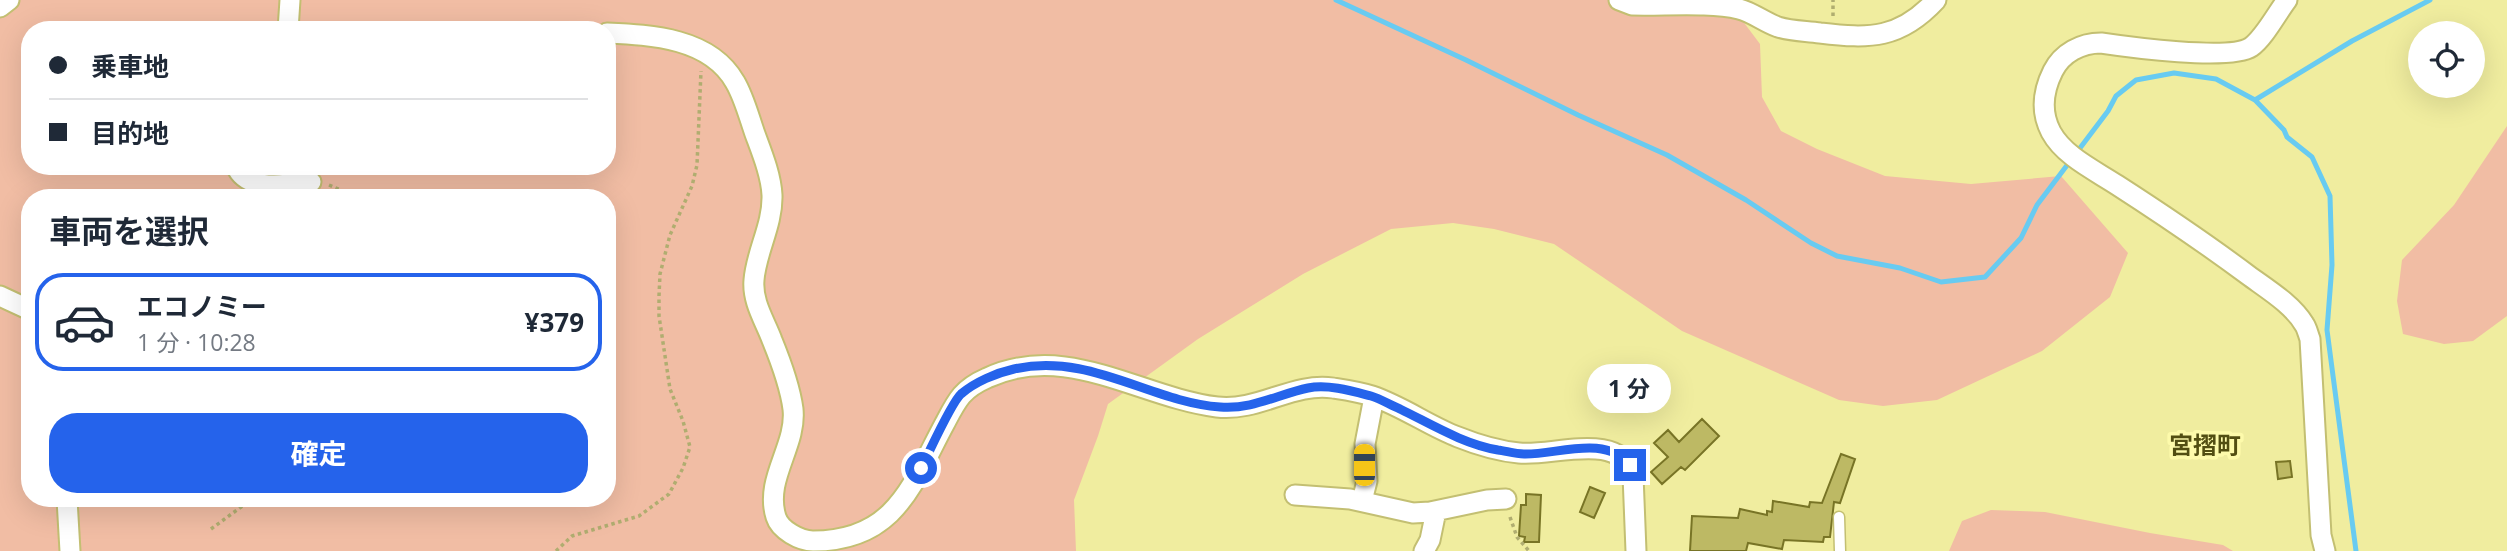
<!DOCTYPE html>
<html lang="ja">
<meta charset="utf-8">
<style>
body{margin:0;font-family:"Open Sans","Noto Sans JP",sans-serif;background:#f2f2f3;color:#1f2937;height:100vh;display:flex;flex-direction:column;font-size:26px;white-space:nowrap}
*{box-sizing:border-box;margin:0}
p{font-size:23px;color:#747a83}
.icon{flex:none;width:38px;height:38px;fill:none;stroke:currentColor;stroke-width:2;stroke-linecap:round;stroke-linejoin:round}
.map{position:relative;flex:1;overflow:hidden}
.side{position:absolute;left:21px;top:189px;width:595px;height:318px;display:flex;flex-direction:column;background:#fff;border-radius:28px;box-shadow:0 7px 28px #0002}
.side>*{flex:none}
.top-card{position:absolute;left:21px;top:21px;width:595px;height:154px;border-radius:28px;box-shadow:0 7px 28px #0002;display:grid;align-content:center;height:154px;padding:0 28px;background:#fff}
.tools{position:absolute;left:2408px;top:21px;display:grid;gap:14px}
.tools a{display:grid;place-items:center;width:77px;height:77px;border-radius:50%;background:#fff;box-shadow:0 7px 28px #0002;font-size:35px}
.end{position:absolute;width:32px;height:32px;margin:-16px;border:9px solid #2563eb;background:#fff;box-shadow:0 0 0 4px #fff}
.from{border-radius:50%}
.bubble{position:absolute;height:49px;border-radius:24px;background:#fff;box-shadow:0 7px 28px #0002;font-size:23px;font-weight:700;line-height:49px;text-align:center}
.car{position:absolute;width:21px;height:42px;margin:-21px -10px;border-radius:9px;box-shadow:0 0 5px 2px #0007;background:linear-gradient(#f5c518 24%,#345 0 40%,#f5c518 0 76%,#345 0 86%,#f5c518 0)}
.top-card b{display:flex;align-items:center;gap:24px;height:66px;font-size:26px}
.top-card b+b{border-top:2px solid #e0e1e3}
.top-card i{width:18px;height:18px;background:#1f2937}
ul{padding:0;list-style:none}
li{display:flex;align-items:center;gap:21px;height:98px;margin:0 14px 10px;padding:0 14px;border:4px solid #e0e1e3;border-radius:28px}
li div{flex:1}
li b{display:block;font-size:26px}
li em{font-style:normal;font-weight:700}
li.selected{border-color:#2563eb}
li>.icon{width:63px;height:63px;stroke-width:1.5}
h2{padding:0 28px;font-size:32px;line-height:84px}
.action{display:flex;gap:14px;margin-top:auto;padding:14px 28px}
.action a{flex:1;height:80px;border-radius:28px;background:#2563eb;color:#fff;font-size:28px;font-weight:700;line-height:80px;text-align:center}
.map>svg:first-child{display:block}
.green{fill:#f1bda4;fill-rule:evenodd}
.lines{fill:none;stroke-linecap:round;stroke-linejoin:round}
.stream{stroke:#68cbf1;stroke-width:5}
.building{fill:#bdb964;stroke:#787426;stroke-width:2}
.lane-casing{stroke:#c3bf72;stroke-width:13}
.street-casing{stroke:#c3bf72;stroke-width:23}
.path{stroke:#b0ad70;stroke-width:3.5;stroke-dasharray:3.5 3.5;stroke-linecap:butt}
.lane{stroke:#fff;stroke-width:10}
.street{stroke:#fff;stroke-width:19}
.route{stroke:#2563eb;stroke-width:9}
.labels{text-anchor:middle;stroke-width:7;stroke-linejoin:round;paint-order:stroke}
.quarter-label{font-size:24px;font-weight:bold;fill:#524e12;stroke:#fdfaab}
</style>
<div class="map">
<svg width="2507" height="551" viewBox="0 0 2507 551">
<rect width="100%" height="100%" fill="#f0ed9f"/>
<path class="green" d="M0 0H1727L1760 44 1762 97 1781 131 1817 149 1885 176 1971 184 2061 176 2128 253 2110 297 2042 351 1937 400 1883 406 1839 400 1682 331 1554 244 1494 229 1453 223 1391 229 1303 274 1198 339 1108 404 1098 436 1074 500 1076 551H0ZM30 30H607V166H30ZM30 198H607V499H30Z
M2507 126V316L2473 341 2444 344 2403 334 2397 301 2402 260 2454 205Z
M1991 510 2045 512 2150 533 2223 545 2233 551H1949L1962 521Z"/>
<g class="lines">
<path class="stream" d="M1336 0 1466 60 1578 115 1667 155 1746 200 1811 243 1837 256 1900 268 1941 282 1985 277 2021 238 2037 205 2108 111 2116 96 2136 80 2174 73 2216 79 2255 100 2284 130 2287 137 2312 157 2330 196 2332 265 2327 330 2356 551
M2255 100 2352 41 2430 0"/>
</g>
<path class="building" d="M1702 419 1719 436 1685 470 1681 467 1662 484 1651 472 1668 457 1654 443 1668 430 1679 442Z
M1841 454 1855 459 1840 503 1834 502 1830 537H1824L1823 542 1784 540 1782 549 1748 543 1746 551H1690L1692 516 1738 518 1740 509 1767 515V511L1772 512 1773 501 1809 507 1810 502 1822 503Z
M2290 461 2292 477 2278 479 2276 462Z
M1590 487 1605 493 1594 518 1580 512Z
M1526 494 1541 495 1539 542H1524L1525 537 1519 536 1521 505H1526Z"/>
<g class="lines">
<defs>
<path id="lane" d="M1839 517 1840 551"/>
<path id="street" d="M1619 0 1632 5C1664 6 1710 2 1739 9 1752 12 1764 22 1778 27 1791 31 1806 31 1820 33 1870 39 1900 39 1936 0
M2287 0C2277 13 2264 38 2251 47 2230 61 2128 47 2101 43 2081 43 2062 53 2053 71 2043 91 2040 111 2051 132 2064 156 2094 170 2117 185 2162 214 2205 243 2248 275 2267 289 2292 304 2304 324 2307 328 2308 334 2310 339L2321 535 2325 551
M0 7 9 0
M288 30 290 0
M607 33C652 35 710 38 735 82 744 97 749 117 755 134 762 153 771 175 772 195 773 225 756 252 754 280 752 302 765 321 772 340 781 362 790 386 793 409 797 446 764 479 776 517 780 530 800 541 813 541 896 541 912 484 945 423 957 400 962 389 987 378 1066 341 1139 397 1217 407 1258 412 1293 382 1333 388 1346 390 1360 392 1372 396 1402 406 1429 426 1458 437 1478 445 1498 451 1519 453 1552 457 1620 430 1633 475L1636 551
M236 166C247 193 288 184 311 182
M0 296 30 310
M1295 495 1350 499 1413 513 1430 512 1487 500 1506 499
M67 499 70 551
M1362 501 1367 481 1365 444 1374 397
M1424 551 1430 540 1436 511"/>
</defs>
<use href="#lane" class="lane-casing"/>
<use href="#street" class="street-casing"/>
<path class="path" d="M1833 16V0
M329 185 359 198
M607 439 609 438
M1510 517 1517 537 1529 551
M211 529 252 499
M556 551 572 536 639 516 669 494 683 468 690 447 683 421 670 389 659 316V296L660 274 670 235 692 186 697 165 701 71"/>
<use href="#lane" class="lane"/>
<use href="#street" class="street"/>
</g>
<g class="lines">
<path class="route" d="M921 468C929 453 951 403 961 394 975 382 996 373 1014 369 1090 352 1150 402 1220 407 1251 410 1279 394 1308 388 1328 384 1352 391 1371 396 1381 399 1390 405 1400 409 1431 424 1463 444 1498 450 1506 451 1515 454 1524 454 1557 455 1605 434 1630 465"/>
</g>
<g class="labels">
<g class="quarter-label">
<text x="2205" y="454">宮摺町</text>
</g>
</g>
</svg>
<div class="tools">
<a><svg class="icon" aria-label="locate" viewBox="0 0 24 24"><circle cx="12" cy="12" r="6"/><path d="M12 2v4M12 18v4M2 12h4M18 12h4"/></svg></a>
</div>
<i class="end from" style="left:921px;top:468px"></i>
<i class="end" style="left:1630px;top:465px"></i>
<div class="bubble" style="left:1587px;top:364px;width:84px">1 分</div>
<i class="car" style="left:1364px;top:465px;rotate:0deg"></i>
<div class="top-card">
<b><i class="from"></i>乗車地</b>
<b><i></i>目的地</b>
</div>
<section class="side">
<h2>車両を選択</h2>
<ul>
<li class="selected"><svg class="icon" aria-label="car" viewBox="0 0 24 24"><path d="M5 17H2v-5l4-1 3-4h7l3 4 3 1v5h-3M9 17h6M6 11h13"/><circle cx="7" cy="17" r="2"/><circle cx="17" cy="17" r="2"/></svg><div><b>エコノミー</b><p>1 分 · 10:28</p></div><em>¥379</em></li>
</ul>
<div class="action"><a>確定</a></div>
</section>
</div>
